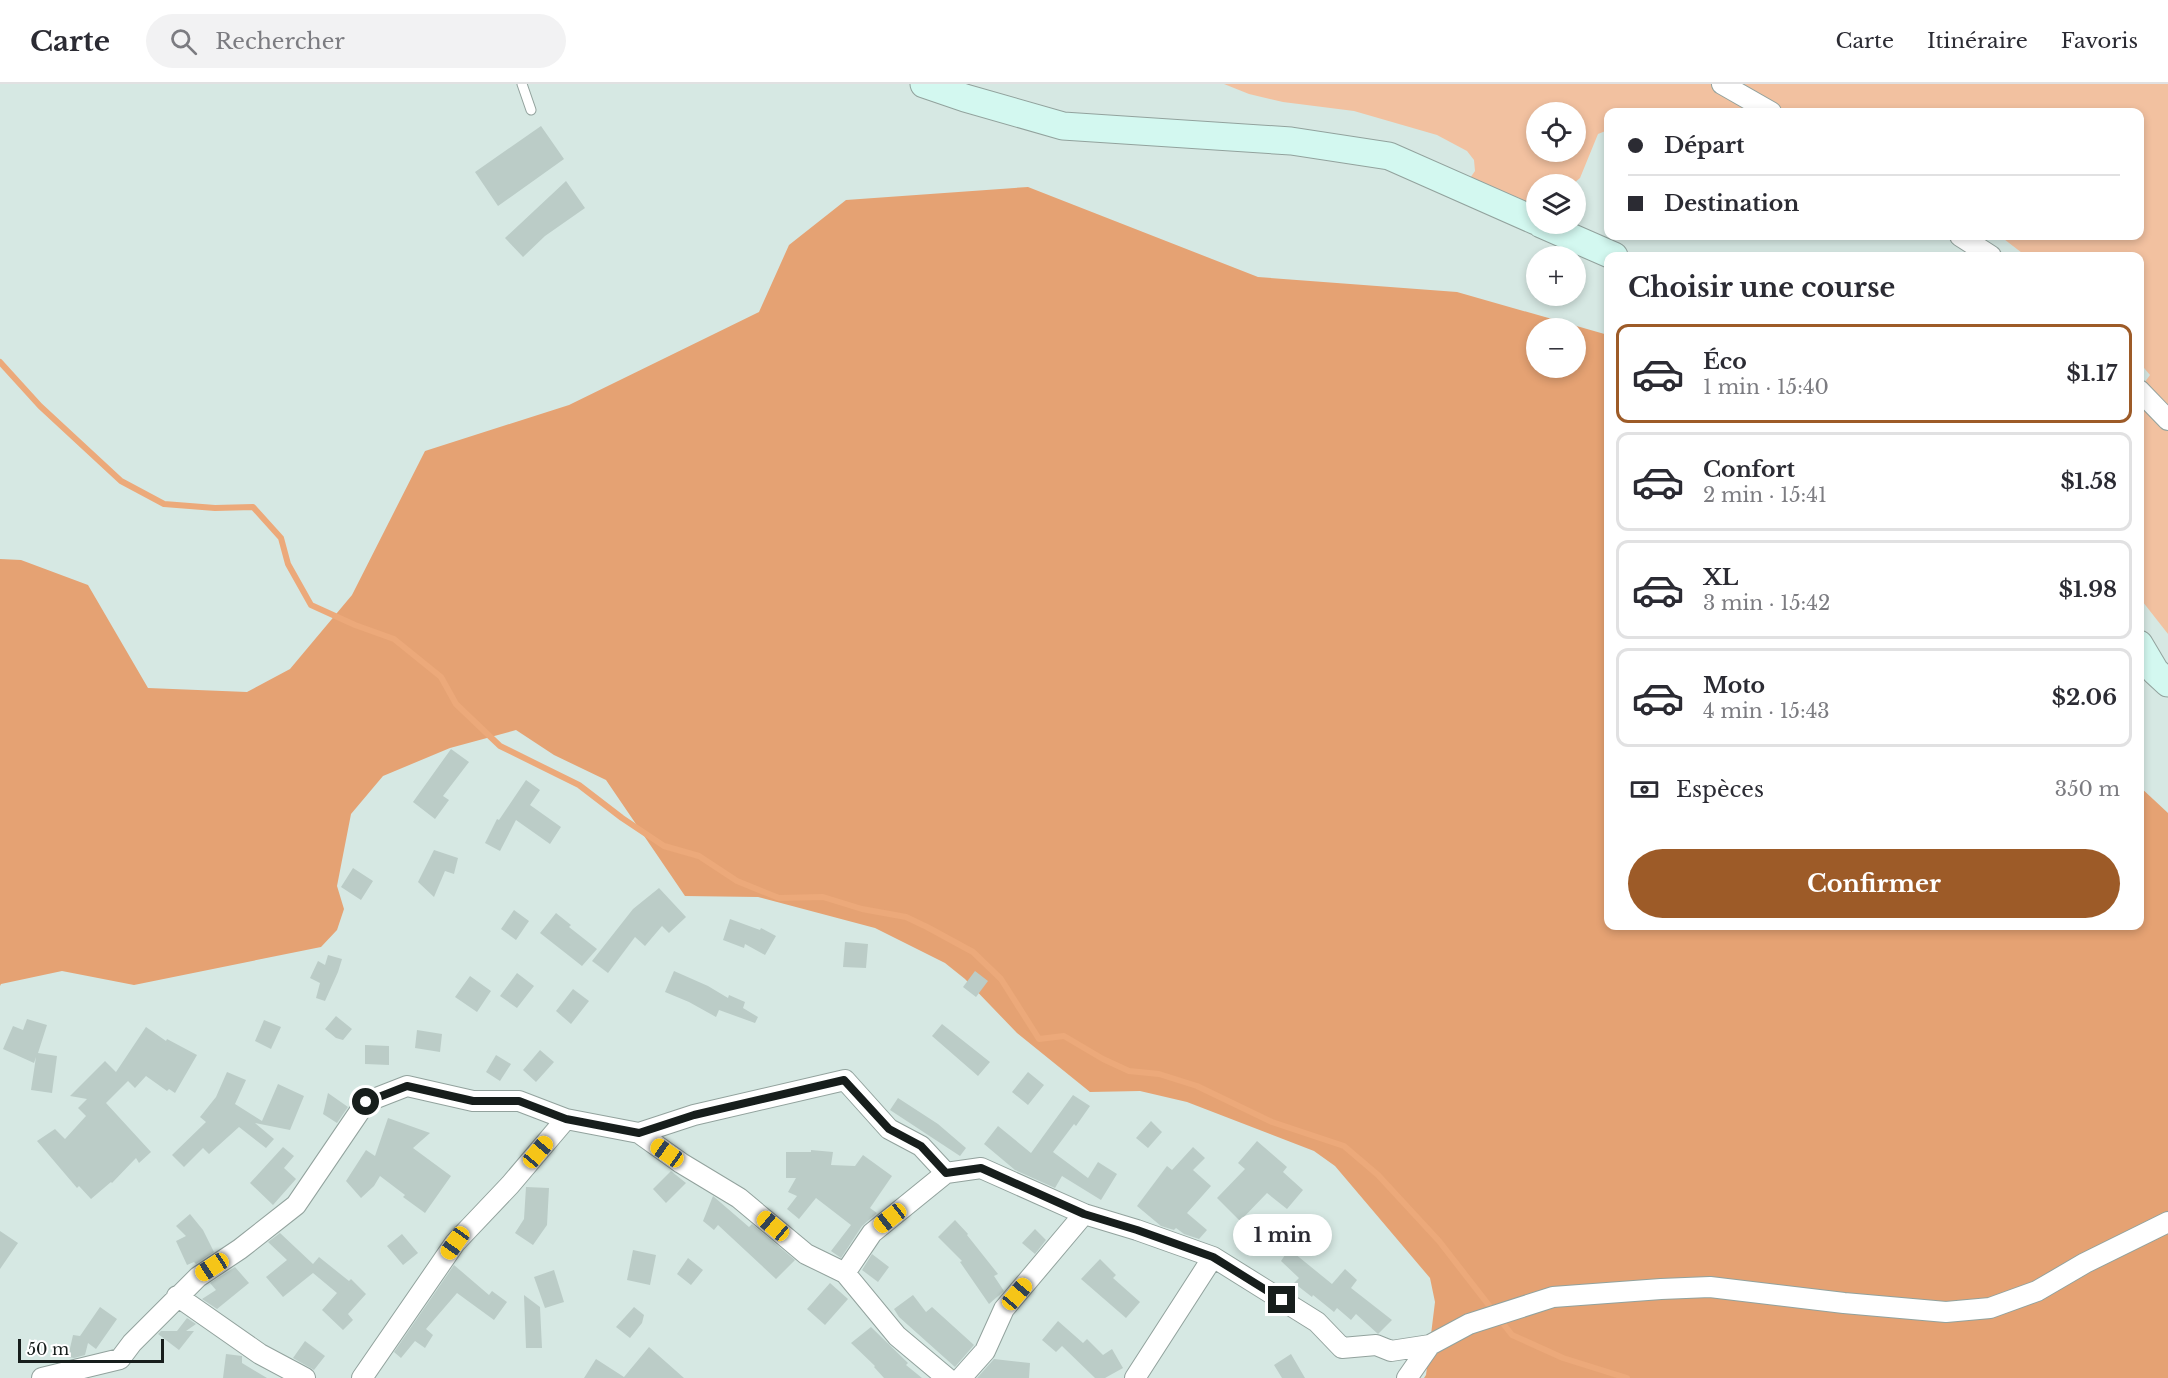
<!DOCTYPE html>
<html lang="fr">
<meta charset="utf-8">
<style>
body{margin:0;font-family:"Libre Baskerville",serif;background:#f2f2f3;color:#2b2b33;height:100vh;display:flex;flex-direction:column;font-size:22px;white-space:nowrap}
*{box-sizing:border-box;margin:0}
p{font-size:20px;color:#7c7c81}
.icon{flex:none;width:33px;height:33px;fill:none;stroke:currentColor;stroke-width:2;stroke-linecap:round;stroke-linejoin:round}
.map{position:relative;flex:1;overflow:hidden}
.details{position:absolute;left:1604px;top:168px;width:540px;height:678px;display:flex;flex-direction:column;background:#fff;border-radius:12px;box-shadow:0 3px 9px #0003}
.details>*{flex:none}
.guide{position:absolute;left:1604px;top:24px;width:540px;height:132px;border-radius:12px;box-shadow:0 3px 9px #0003;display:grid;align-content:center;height:132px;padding:0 24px;background:#fff}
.buttons{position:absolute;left:1526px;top:18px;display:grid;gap:12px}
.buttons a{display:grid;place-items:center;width:60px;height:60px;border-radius:50%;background:#fff;box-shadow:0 3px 9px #0003;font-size:30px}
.scale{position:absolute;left:18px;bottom:15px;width:146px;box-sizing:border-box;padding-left:6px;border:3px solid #171e1c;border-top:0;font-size:16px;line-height:21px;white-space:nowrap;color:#171e1c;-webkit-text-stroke:4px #fff;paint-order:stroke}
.end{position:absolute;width:27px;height:27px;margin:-14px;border:8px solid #171e1c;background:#fff;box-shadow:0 0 0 3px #fff}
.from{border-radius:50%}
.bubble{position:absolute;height:42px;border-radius:21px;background:#fff;box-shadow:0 3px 9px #0003;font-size:20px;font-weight:700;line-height:42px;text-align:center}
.car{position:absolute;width:18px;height:36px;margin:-18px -9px;border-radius:8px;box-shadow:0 0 4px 2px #0007;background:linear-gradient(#f5c518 24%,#345 0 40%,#f5c518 0 76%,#345 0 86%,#f5c518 0)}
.guide b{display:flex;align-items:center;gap:21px;height:57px;font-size:22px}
.guide b+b{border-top:2px solid #e1e1e2}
.guide i{width:15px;height:15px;background:#2b2b33}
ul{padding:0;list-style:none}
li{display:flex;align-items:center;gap:18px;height:99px;margin:0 12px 9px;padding:0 12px;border:3px solid #e1e1e2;border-radius:12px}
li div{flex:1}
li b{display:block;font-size:22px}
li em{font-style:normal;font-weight:700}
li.selected{border-color:#9d5b28}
li>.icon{width:54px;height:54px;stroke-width:1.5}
h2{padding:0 24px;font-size:27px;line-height:72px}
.pay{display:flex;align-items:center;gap:15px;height:66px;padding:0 24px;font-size:22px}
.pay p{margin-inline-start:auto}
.primary-button{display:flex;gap:12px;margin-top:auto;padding:12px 24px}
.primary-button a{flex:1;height:69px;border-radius:36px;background:#9d5b28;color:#fff;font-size:24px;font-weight:700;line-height:69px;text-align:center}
header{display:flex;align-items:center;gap:36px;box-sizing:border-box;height:84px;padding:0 30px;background:#fff;border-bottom:2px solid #e1e1e2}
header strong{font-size:28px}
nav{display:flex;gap:33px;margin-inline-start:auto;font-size:21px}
.search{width:420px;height:54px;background:#f2f2f3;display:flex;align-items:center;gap:15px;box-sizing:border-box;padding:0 21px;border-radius:33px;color:#7c7c81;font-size:22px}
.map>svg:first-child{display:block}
.green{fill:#f2c1a0;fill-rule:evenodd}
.forest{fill:#e5a273;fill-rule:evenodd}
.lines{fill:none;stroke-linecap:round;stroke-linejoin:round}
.stream{stroke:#eca97a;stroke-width:6}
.building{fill:#bbccc7}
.lane-casing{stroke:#92a29d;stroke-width:11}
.street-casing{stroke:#92a29d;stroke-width:22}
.secondary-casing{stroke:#92a29d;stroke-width:29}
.lane{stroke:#fff;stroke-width:9}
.street{stroke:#fff;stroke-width:20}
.secondary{stroke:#d3f8f0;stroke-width:27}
.route{stroke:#171e1c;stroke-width:8}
</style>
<header>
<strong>Carte</strong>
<div class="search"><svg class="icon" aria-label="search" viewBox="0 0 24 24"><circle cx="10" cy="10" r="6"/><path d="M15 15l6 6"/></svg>Rechercher</div>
<nav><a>Carte</a><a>Itinéraire</a><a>Favoris</a></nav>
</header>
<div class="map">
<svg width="2168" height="1294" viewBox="0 0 2168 1294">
<rect width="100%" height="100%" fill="#d6e8e3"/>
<path class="green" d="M1224 0H2168V550L2139 513V306L2150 291 2139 278V172H2026L2000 152H2139V28H1698L1662 25 1652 28H1608V46L1598 50 1580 94 1573 100H1536V124L1468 97 1475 87 1474 76 1467 67 1437 51 1354 27 1283 18 1249 10ZM1536 28H1575V68H1536Z"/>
<path class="forest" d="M1028 103 1258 193 1457 208 1608 251V842H2139V702L2168 729V1294H1424L1426 1291 1435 1218 1430 1194 1335 1082 1314 1067 1187 1018 1140 1007 1090 1008 1017 949 965 895 945 879 875 844 758 813 685 812 606 696 554 671 516 646 450 664 383 692 351 730 337 802 344 825 337 846 321 863 134 901 62 887 1 900 0 902V475L21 476 88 501 148 604 247 608 290 585 352 511 425 367 569 321 759 228 789 161 846 116ZM1536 244H1575V284H1536Z"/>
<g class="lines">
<path class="stream" d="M0 278 40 322 121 397 164 420 215 424 253 423 281 454 288 480 311 521 355 541 394 555 441 593 456 620 500 662 579 701 622 734 664 762 699 772 737 797 779 814 823 813 862 825 906 833 927 843 973 868 1001 895 1039 955 1064 952 1103 975 1129 987 1159 990 1197 1002 1272 1038 1344 1062 1378 1091 1439 1157 1512 1251 1563 1274 1627 1294"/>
</g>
<path class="building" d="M541 42 564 75 498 122 475 88Z
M566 97 585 124 545 152 523 173 505 154Z
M451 665 469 678 443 712 449 716 435 735 413 718Z
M526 696 540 706 530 721 561 743 550 760 516 736 500 767 485 759 497 735 499 736Z
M434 766 458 774 454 790 445 787 434 813 418 798Z
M353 784 373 797 361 816 341 803Z
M659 804 686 833 669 849 662 842 645 862 635 853 608 889 592 877 633 825Z
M514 826 529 837 516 856 501 845Z
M556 829 571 841 569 843 597 865 582 882 540 849Z
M730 835 760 846 761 844 776 852 765 871 745 860 744 864 723 856Z
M845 858 868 860 866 884 843 883Z
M328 871 342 875 338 888 325 917 316 914 320 899 310 894 318 877 325 881Z
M674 887 708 902 728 914 729 911 745 918 743 924 758 933 755 939 719 926 716 933 689 918 665 908Z
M975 887 988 897 976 913 963 903Z
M517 889 534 902 517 924 500 912Z
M470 892 491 907 477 928 455 913Z
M573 905 589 917 571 940 556 927Z
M336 932 352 945 343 956 336 954 325 945Z
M27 935 47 941 38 969 57 972 52 1009 31 1006 36 973 34 979 3 965 13 942 23 946Z
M264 936 281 943 271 965 255 957Z
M942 940 990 978 978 992 932 952Z
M146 943 166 957 167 955 197 971 175 1009 169 1005 167 1007 146 992 135 1004 128 997 106 1019 151 1068 139 1079 136 1074 112 1099 111 1098 91 1115 79 1102 77 1104 37 1057 55 1045 65 1055 86 1032 78 1024 87 1015 70 1012 105 977 116 988Z
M417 946 442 950 440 968 415 964Z
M365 961 389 962V981L365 980Z
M540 966 554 978 536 998 523 986Z
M496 971 511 980 500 997 486 988Z
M227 988 246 996 235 1020 262 1037 278 1000 304 1012 290 1046 255 1039 274 1055 266 1064 239 1043 209 1070 203 1064 184 1083 172 1071 206 1038 200 1033 216 1013Z
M1028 988 1044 1001 1028 1021 1012 1008Z
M328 1009 348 1023 337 1039 323 1030Z
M1073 1011 1090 1022 1076 1042 1074 1040 1053 1068 1088 1094 1098 1078 1117 1090 1101 1116 1062 1092 1055 1104 1015 1086 984 1060 998 1042 1031 1069Z
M898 1014 938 1040 966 1064 960 1072 890 1026Z
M388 1034 430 1049 413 1064 451 1092 425 1129 403 1113 405 1111 380 1092 374 1102 361 1114 346 1097 366 1066 375 1072Z
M1151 1037 1162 1048 1148 1064 1136 1054Z
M1257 1057 1287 1083 1283 1088 1303 1106 1287 1125 1267 1109 1240 1137 1217 1114 1245 1085 1238 1079Z
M283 1063 294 1072 284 1084 296 1095 273 1121 250 1099Z
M1193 1063 1205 1074 1193 1086 1211 1102 1187 1129 1207 1146 1199 1155 1184 1150 1176 1144 1174 1146 1161 1142 1137 1122 1167 1082 1172 1086Z
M811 1066 833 1068 831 1081 855 1082 863 1071 892 1092 870 1124 877 1129 862 1142 841 1174 831 1167 851 1141 816 1114 799 1135 787 1125 797 1112 788 1108 796 1094H786V1068H811Z
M671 1087 686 1099 666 1119 653 1105Z
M526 1103 549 1104 547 1141 533 1161 515 1149 524 1135Z
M713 1112 749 1143 752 1140 795 1176 776 1195 718 1141 714 1146 703 1137Z
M190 1130 203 1146 214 1168 196 1180 194 1178 187 1181 176 1157 186 1152 176 1142Z
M955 1136 968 1150 967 1151 998 1190 994 1192 1004 1207 989 1220 960 1178 962 1177 938 1153Z
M1035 1145 1046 1156 1035 1170 1022 1159Z
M0 1147 18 1159 0 1185Z
M280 1149 313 1180 319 1173 349 1197 351 1195 366 1210 348 1230 353 1236 343 1246 322 1226 337 1209 313 1189 283 1213 266 1193 287 1176 268 1158Z
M402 1150 418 1169 403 1181 387 1162Z
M1289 1165 1332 1200 1345 1185 1357 1196 1351 1204 1392 1236 1378 1250 1356 1230 1351 1236 1337 1224 1334 1228 1313 1211 1312 1213 1294 1199 1299 1194 1281 1177Z
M633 1166 656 1171 650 1201 627 1196Z
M872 1170 889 1183 878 1198 862 1186Z
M688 1174 703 1186 691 1201 677 1190Z
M1100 1175 1116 1191 1113 1194 1140 1218 1126 1234 1081 1195Z
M454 1181 489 1211 492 1207 507 1218 494 1236 457 1209 426 1245 433 1251 425 1264 415 1257 401 1274 394 1268Z
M235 1183 249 1199 217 1225 202 1215 216 1206 210 1199Z
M554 1186 564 1218 545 1224 534 1193Z
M830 1199 848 1215 825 1241 807 1225Z
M524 1211 540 1223 542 1264H526Z
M913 1211 926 1228 932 1223 974 1261 955 1283 899 1233 894 1225Z
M100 1223 117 1235 96 1265 88 1259 85 1271 74 1274 68 1273 73 1251 80 1252Z
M634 1223 644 1231 642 1239 630 1254 616 1243Z
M187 1234 196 1240 186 1247H194L179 1266 158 1250 161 1247H177Z
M1058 1237 1083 1259 1087 1255 1103 1271 1112 1265 1123 1284 1105 1294H1095L1062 1262 1056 1268 1042 1256Z
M871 1243 908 1279 906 1281 922 1294H884L874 1283 875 1282 851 1259Z
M305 1257 325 1272 314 1286 293 1274Z
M649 1263 684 1294H584L596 1275 624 1293Z
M226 1270 242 1272V1279L267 1294H223Z
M1291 1270 1305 1294H1282L1274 1281Z
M994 1275 1030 1279 1029 1294H977Z"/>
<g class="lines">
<defs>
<path id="lane" d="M522 0 531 26"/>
<path id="street" d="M1722 0 1771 28
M1960 152 1991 172
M2139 306 2168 336
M639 1049 681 1079 739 1114 806 1170 845 1189 897 1252 947 1294
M845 1189 872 1149 946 1089
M177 1212 260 1270 305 1294
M42 1294 120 1275 132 1259 198 1193 240 1165 296 1121 366 1018 407 1002 473 1017H519L566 1035 639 1049 694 1031 845 996 889 1045 921 1062 946 1089 981 1084 1084 1130 1137 1146 1213 1173 1317 1238 1342 1264 1376 1261 1391 1267 1430 1261 1469 1240 1553 1213 1661 1205 1710 1203 1844 1219 1946 1228 1990 1224 2037 1207 2085 1179 2168 1138
M362 1294 455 1159 510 1101 566 1035
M961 1294 985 1267 1004 1225 1084 1130
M1135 1294 1213 1173
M1407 1294 1430 1261"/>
<path id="secondary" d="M924 0 965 14 1063 42 1291 57 1389 72 1536 137
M1541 140 1614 172
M2139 560 2155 587 2168 599"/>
</defs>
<use href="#lane" class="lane-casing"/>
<use href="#street" class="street-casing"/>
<use href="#secondary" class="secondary-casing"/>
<use href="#lane" class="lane"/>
<use href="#street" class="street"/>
<use href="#secondary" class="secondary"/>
</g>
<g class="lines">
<path class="route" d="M366 1018 407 1002 473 1017H519L566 1035 639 1049 694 1031 844 996 889 1045 921 1062 946 1089 981 1084 1084 1130 1137 1146 1213 1173 1282 1216"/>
</g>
</svg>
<div class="buttons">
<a><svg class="icon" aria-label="locate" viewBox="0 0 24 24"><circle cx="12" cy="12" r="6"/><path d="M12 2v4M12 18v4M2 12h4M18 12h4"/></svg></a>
<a><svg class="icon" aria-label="layers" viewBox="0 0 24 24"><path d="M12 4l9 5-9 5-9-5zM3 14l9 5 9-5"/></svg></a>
<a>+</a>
<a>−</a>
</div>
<div class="scale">50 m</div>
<i class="end from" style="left:366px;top:1018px"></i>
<i class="end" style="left:1282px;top:1216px"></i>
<div class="bubble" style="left:1233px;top:1130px;width:99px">1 min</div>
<i class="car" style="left:538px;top:1068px;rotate:40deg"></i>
<i class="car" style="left:667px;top:1069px;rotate:305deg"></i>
<i class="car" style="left:890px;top:1134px;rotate:232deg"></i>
<i class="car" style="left:773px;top:1142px;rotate:310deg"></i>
<i class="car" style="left:455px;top:1159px;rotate:215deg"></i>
<i class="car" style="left:212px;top:1183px;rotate:237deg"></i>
<i class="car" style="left:1017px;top:1210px;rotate:40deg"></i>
<div class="guide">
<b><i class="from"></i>Départ</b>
<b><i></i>Destination</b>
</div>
<section class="details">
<h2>Choisir une course</h2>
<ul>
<li class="selected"><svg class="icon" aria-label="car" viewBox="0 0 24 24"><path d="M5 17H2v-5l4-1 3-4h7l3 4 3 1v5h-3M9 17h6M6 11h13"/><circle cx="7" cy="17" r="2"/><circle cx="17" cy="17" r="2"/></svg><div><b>Éco</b><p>1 min · 15:40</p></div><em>$1.17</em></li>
<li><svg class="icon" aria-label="car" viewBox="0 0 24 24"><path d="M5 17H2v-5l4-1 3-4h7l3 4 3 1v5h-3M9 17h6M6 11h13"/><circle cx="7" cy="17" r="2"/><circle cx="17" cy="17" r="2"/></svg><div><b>Confort</b><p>2 min · 15:41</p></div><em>$1.58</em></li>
<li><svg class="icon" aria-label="car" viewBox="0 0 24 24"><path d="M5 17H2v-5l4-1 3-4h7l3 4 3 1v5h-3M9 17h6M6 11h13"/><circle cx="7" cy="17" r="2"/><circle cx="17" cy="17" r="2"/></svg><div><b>XL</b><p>3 min · 15:42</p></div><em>$1.98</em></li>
<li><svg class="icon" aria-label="car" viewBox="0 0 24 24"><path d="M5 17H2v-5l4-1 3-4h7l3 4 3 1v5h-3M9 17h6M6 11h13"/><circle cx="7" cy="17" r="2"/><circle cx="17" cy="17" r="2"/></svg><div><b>Moto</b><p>4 min · 15:43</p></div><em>$2.06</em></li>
</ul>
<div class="pay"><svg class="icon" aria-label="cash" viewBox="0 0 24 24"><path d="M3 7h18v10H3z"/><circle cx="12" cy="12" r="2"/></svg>Espèces<p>350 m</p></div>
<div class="primary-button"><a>Confirmer</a></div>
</section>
</div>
